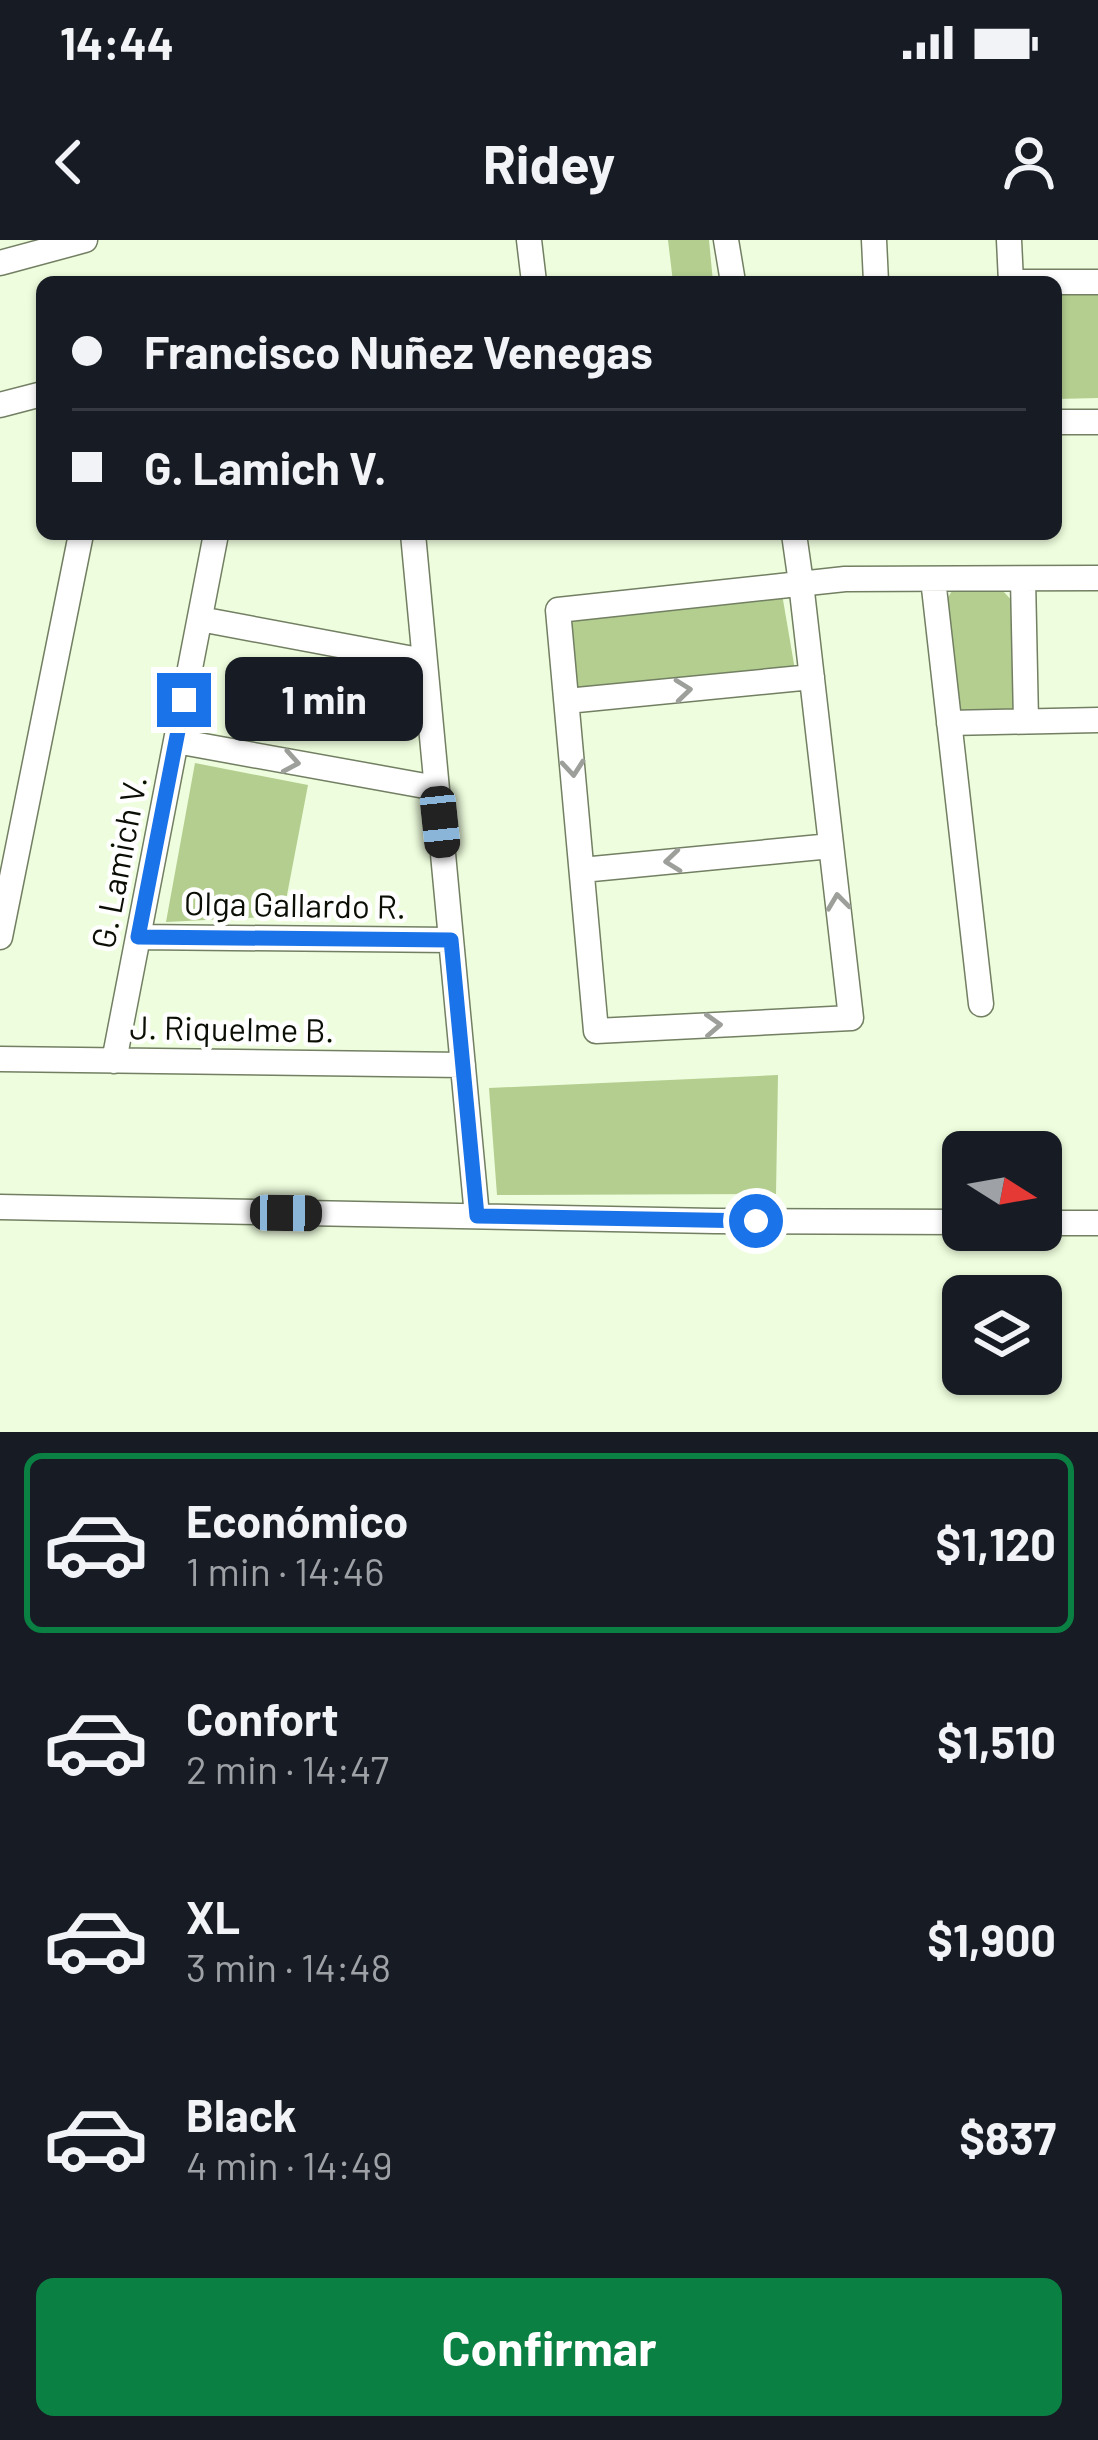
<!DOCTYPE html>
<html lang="es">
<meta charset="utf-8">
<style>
body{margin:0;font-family:Barlow,sans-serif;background:#242831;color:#f1f3f6;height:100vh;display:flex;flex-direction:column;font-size:45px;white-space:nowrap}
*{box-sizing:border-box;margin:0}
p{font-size:39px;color:#9ea1a6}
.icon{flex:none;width:66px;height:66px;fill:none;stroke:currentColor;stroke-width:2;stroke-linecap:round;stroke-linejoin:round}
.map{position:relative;height:1192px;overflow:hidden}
.sheet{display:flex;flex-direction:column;background:#171b24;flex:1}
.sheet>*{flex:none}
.hud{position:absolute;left:36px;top:36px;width:1026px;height:264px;border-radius:18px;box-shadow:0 3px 9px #0004;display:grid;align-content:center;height:264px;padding:0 36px;background:#171b24}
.needle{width:78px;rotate:101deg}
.buttons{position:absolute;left:942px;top:891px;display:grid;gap:24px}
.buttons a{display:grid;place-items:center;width:120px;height:120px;border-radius:18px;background:#171b24;box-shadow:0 3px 9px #0004;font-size:60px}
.end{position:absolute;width:54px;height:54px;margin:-27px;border:15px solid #1a73e8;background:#fff;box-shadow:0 0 0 6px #fff}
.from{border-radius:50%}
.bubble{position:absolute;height:84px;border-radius:18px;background:#171b24;box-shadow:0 3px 9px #0004;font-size:39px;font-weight:700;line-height:84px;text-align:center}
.car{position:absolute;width:36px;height:72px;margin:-36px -18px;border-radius:15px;box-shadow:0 0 9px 3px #0007;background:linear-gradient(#222 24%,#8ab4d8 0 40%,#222 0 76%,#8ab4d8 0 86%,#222 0)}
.hud b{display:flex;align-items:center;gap:42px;height:114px;font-size:45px}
.hud b+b{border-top:3px solid #363941}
.hud i{width:30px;height:30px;background:#f1f3f6}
ul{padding:21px 0 0;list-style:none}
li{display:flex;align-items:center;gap:36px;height:180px;margin:0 24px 18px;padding:0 12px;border:6px solid transparent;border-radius:18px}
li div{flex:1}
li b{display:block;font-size:45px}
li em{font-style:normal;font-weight:700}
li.selected{border-color:#0b8043}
li>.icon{width:108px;height:108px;stroke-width:1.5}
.cta{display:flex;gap:24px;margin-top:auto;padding:24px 36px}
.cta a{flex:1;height:138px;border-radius:18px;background:#0b8043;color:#fff;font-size:48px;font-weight:700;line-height:138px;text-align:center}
.status{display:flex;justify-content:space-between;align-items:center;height:84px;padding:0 60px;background:#171b24;direction:ltr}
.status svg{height:33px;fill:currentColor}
header{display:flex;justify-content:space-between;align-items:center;height:156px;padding:0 36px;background:#171b24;font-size:54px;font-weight:700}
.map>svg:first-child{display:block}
.green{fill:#b3ce8f}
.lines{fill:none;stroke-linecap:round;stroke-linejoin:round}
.minor-casing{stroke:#727f62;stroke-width:27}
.minor{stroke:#fff;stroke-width:24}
.oneway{stroke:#9d9f9b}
.route{stroke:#1a73e8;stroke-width:15}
.labels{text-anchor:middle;stroke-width:9;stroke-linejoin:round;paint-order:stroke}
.street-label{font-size:33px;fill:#0a0e05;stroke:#fff}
</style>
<div class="status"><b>14:44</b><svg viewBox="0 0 49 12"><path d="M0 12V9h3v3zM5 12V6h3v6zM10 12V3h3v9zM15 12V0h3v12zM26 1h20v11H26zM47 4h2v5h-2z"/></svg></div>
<header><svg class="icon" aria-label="back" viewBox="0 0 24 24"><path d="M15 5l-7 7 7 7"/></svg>Ridey<svg class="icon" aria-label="person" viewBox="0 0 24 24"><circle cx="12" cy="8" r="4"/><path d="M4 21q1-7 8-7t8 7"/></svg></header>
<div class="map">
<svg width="1098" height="1192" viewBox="0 0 1098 1192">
<rect width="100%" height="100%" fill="#eefddd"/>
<path class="green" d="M668 0H709L713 42H673Z
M1056 50H1098V158L1056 159Z
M952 351H1003L1014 363 1018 467 1013 472 963 473 957 468 945 362Z
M782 354 795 430 579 454 568 376Z
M195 523 308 545 283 676 166 682Z
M778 835 776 954 497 955 489 848Z"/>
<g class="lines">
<defs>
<path id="minor" d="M529 0 534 42
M726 0 733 42
M874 0 876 42
M1009 0 1011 42
M0 23 85 0
M1011 42H1098
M0 165 42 154
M1056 182H1098
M413 294 477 976
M794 294 801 343 851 778 596 791 558 370 845 339 1098 338
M933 339 981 764
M1023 339 1026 481
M200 379 424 421
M567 461 812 437
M949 483 1098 480
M176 501 436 548
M582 630 831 606
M0 697 81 294
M138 697 451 700
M0 819 463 825
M114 821 216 294
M0 967 714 981 963 982
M1041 983H1098"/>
</defs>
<use href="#minor" class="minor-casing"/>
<use href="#minor" class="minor"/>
</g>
<defs><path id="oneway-chevron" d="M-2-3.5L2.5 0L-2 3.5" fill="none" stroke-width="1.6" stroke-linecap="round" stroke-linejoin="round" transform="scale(3)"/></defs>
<g class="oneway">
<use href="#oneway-chevron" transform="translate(683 450) rotate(-6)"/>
<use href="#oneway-chevron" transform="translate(291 522) rotate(10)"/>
<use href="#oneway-chevron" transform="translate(573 528) rotate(85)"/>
<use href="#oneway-chevron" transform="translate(673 621) rotate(174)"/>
<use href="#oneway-chevron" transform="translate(838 662) rotate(-97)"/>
<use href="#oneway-chevron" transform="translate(713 785) rotate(-3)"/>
</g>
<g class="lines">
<path class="route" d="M184 460 138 697 451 700 477 976 756 981"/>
</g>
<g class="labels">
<g class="street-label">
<text transform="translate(119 622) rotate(-79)" y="12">G. Lamich V.</text>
<text transform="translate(295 665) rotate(1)" y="12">Olga Gallardo R.</text>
<text transform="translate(232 789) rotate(1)" y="12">J. Riquelme B.</text>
</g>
</g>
</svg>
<div class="buttons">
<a><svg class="needle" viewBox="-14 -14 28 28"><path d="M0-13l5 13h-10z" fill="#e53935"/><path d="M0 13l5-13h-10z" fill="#9ea1a6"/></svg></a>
<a><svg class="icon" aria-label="layers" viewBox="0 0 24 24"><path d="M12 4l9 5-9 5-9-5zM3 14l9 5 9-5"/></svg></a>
</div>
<i class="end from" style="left:756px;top:981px"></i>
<i class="end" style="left:184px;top:460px"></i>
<div class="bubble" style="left:225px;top:417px;width:198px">1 min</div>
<i class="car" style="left:440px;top:582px;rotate:174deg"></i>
<i class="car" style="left:286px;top:973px;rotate:91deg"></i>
<div class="hud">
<b><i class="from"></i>Francisco Nuñez Venegas</b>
<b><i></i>G. Lamich V.</b>
</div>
</div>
<section class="sheet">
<ul>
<li class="selected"><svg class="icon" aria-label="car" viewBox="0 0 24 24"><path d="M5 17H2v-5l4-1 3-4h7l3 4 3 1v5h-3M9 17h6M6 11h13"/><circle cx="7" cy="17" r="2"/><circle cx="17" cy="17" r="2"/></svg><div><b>Económico</b><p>1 min · 14:46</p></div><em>$1,120</em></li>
<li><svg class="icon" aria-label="car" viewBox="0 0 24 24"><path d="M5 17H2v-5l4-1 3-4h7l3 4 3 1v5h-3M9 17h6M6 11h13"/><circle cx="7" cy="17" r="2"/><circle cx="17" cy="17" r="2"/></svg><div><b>Confort</b><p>2 min · 14:47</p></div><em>$1,510</em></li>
<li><svg class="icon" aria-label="car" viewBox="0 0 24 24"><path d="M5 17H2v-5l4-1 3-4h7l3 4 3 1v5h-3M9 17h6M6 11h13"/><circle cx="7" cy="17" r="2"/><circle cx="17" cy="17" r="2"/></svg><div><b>XL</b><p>3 min · 14:48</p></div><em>$1,900</em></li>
<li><svg class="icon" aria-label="car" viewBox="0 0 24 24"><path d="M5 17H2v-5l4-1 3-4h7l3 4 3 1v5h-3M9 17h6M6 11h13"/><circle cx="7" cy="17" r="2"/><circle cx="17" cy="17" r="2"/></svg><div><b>Black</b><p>4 min · 14:49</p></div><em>$837</em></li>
</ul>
<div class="cta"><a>Confirmar</a></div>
</section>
